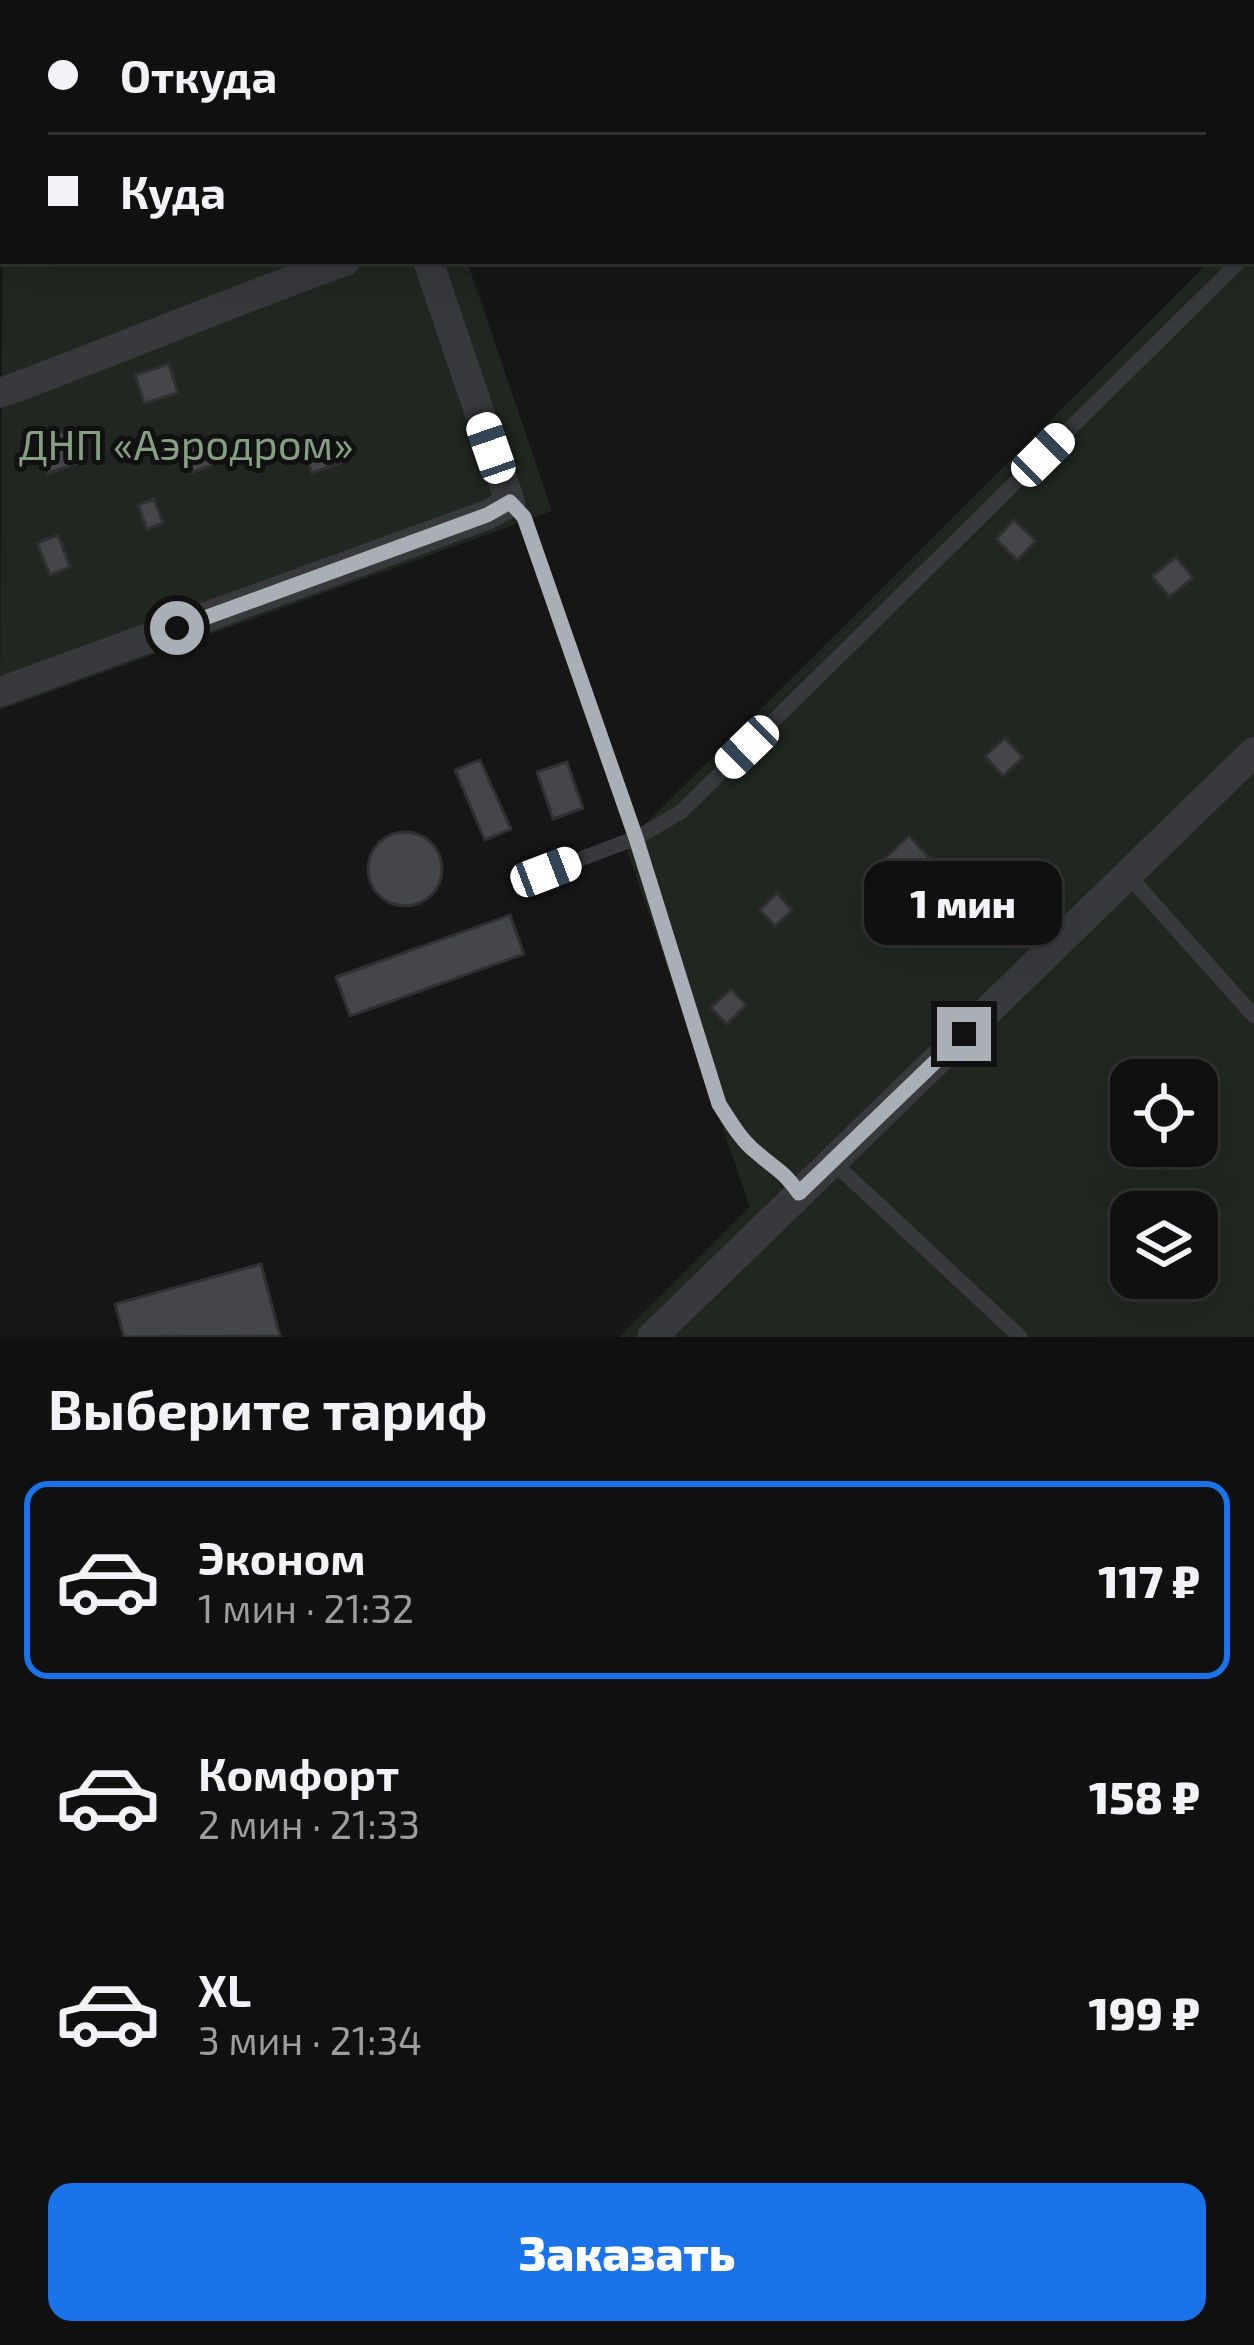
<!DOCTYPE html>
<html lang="ru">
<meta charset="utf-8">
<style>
body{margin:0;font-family:"Exo 2",sans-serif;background:#19191a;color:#f1f3f6;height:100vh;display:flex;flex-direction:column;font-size:45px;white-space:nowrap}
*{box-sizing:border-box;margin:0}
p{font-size:39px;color:#9c9d9f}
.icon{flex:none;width:66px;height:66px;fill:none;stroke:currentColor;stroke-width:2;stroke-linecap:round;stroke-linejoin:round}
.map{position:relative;height:1337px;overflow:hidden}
.side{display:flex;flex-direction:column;background:#101011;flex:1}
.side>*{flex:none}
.top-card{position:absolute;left:0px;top:0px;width:1254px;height:264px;box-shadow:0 12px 48px #0002,0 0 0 3px #303031;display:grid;align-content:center;height:264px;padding:0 48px;background:#101011}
.buttons{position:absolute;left:1110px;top:1059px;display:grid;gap:24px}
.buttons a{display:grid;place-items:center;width:108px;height:108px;border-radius:24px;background:#101011;box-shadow:0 12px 48px #0002,0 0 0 3px #303031;font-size:60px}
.end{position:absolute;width:54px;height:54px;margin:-27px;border:15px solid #a9afb6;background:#111;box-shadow:0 0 0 6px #111}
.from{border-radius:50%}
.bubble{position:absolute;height:84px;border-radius:24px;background:#101011;box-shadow:0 12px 48px #0002,0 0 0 3px #303031;font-size:39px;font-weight:800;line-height:84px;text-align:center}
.car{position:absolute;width:36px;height:72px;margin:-36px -18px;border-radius:15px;box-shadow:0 0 9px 3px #0007;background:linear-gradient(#fff 24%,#345 0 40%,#fff 0 76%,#345 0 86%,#fff 0)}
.top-card b{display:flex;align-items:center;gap:42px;height:114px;font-size:45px}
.top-card b+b{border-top:3px solid #303031}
.top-card i{width:30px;height:30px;background:#f1f3f6}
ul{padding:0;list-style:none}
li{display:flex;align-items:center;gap:36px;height:198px;margin:0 24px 18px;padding:0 24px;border:6px solid transparent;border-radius:24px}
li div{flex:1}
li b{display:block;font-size:45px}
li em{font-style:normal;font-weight:800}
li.on{border-color:#1a73e8}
li>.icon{width:108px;height:108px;stroke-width:1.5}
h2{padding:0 48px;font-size:54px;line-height:144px}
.action{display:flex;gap:24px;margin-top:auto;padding:24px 48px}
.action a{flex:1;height:138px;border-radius:24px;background:#1a73e8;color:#fff;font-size:48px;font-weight:800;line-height:138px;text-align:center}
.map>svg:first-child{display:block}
.green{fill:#202720;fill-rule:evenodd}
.building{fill:#45464a;stroke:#303033;stroke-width:3}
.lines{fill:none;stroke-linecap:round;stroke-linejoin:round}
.service{stroke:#37393c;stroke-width:15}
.minor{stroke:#37393c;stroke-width:30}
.route{stroke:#a9afb6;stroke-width:15}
.labels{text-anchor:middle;stroke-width:10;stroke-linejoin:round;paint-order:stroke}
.park-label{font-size:42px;fill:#849f82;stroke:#111112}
</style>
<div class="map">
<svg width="1254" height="1337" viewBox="0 0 1254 1337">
<rect width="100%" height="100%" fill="#161617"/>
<path class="green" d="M306 0H870L871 3H307Z
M3 165V261H467L552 511 0 710Z
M1254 217V1337H619L750 1207 625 844 1210 261H1251ZM1131 1080H1197V1146H1131ZM1131 1212H1197V1278H1131Z"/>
<path class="building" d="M169 364 178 393 144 403 135 375Z
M65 431 77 463 47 474 35 442Z
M201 436 212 465 193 472 182 443Z
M331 439 340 463 312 473 303 449Z
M154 499 163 523 147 529 138 505Z
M1014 520 1036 541 1017 560 996 539Z
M58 535 70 567 50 575 37 543Z
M1176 557 1193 578 1169 597 1152 576Z
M1005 738 1023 757 1003 776 985 756Z
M480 760 511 829 485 840 455 770Z
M567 762 583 808 553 819 537 772Z
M368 869a37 37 0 1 1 74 0a37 37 0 1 1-74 0Z
M909 836 935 864 906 891 880 863Z
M777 893 792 910 775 926 760 910Z
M510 915 524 954 350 1016 336 977Z
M731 989 746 1005 727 1024 711 1008Z
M1131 1136V1146H1167L1147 1168 1122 1146Z
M261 1264 280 1336 124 1337 115 1304Z"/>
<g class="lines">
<path class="service" d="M1251 250 1254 247
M510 502 524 517 636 838 546 872
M1128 875 1254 1016
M832 1161 1020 1337
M799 1193C781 1168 776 1170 756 1152 740 1139 730 1121 719 1104L636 838 681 812 1240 261"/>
<path class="minor" d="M342 0 343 3
M0 393C116 351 229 302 345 261
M0 692 487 515 510 502 428 261
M652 1337 1254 752"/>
</g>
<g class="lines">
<path class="route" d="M177 628 487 515 510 502 524 517 636 838 719 1104C730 1121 740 1139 756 1152 776 1170 781 1168 799 1193L964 1034"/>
</g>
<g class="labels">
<g class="park-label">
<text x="186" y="460">ДНП «Аэродром»</text>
</g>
</g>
</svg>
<div class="buttons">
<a><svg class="icon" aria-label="locate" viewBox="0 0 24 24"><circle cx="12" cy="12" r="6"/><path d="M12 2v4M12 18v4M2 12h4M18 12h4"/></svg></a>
<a><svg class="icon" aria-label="layers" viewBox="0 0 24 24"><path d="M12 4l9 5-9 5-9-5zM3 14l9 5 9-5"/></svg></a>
</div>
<i class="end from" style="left:177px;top:628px"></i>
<i class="end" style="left:964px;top:1034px"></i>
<div class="bubble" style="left:864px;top:861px;width:198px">1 мин</div>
<i class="car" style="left:491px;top:448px;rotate:341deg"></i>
<i class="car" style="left:1043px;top:455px;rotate:45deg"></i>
<i class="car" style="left:747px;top:747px;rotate:226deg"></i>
<i class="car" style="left:546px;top:872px;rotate:69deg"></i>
<div class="top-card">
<b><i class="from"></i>Откуда</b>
<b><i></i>Куда</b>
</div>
</div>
<section class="side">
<h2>Выберите тариф</h2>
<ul>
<li class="on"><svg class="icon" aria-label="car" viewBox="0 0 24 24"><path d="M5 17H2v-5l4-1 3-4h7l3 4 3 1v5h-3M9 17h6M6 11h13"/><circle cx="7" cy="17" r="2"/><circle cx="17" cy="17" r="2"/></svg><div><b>Эконом</b><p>1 мин · 21:32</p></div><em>117 ₽</em></li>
<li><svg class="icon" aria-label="car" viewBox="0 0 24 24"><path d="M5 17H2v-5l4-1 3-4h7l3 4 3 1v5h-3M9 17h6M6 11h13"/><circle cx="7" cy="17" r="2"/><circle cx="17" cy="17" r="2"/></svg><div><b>Комфорт</b><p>2 мин · 21:33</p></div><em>158 ₽</em></li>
<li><svg class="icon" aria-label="car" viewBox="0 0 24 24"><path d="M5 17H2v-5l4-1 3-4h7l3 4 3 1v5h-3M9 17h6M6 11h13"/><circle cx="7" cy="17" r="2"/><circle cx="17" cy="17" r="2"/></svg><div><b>XL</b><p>3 мин · 21:34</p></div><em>199 ₽</em></li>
</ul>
<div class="action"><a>Заказать</a></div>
</section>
